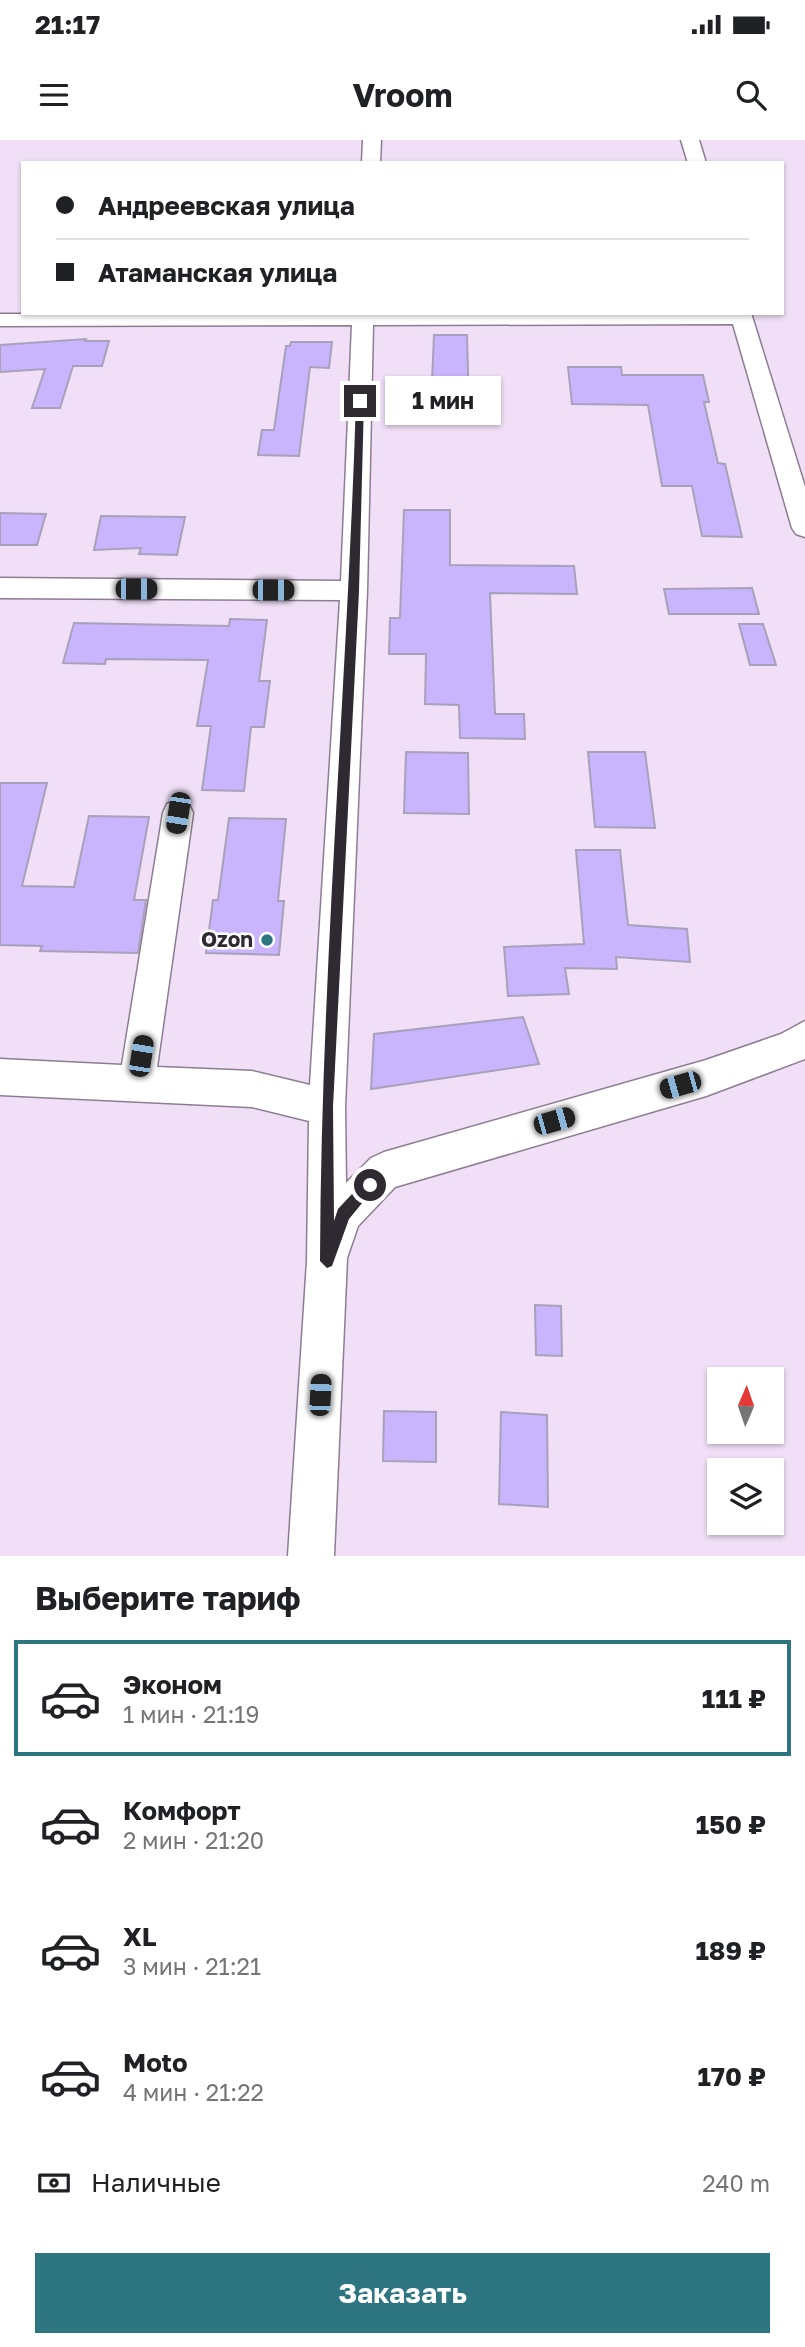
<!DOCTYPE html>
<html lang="ru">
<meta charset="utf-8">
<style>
body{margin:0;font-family:"Golos Text",sans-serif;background:#f6f6f6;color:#202124;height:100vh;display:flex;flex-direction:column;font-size:26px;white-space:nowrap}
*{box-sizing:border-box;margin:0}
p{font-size:23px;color:#757577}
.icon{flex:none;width:38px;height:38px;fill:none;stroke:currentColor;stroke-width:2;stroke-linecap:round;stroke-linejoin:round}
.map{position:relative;height:1416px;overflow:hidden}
.sheet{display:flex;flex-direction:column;background:#fff;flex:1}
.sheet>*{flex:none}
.top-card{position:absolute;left:21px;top:21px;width:763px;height:154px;border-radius:0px;box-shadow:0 2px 5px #0004;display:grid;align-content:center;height:154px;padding:0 35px;background:#fff}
.needle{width:46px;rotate:2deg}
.fabs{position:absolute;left:707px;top:1227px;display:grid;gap:14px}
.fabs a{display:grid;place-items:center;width:77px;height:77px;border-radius:0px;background:#fff;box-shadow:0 2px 5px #0004;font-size:35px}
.end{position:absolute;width:32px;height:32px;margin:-16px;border:9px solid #2f2931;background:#fff;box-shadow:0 0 0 4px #fff}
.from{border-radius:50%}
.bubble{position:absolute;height:49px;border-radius:0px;background:#fff;box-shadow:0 2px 5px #0004;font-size:23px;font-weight:700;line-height:49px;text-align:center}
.car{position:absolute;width:21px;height:42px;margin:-21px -10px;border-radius:9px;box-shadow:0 0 5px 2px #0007;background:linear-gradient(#222 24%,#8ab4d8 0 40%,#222 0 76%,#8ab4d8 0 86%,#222 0)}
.top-card b{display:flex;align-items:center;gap:24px;height:66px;font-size:26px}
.top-card b+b{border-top:2px solid #e0e0e0}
.top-card i{width:18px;height:18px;background:#202124}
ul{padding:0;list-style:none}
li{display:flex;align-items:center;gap:21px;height:116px;margin:0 14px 10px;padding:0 21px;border:4px solid transparent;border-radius:0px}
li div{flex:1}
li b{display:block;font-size:26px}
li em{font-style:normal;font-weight:700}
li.active{border-color:#2d7580}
li>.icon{width:63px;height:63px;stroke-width:1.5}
h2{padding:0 35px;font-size:32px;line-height:84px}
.pay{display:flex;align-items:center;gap:18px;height:77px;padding:0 35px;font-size:26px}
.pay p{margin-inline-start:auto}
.primary-button{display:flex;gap:14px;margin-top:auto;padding:14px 35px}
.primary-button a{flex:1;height:80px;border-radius:0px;background:#2d7580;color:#fff;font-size:28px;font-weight:700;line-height:80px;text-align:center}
.status{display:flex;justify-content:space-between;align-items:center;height:49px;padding:0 35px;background:#fff;direction:ltr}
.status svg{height:19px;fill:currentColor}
header{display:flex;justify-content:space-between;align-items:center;height:91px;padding:0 35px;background:#fff;font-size:32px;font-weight:700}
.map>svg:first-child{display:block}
.building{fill:#c8b5fe;stroke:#a7a1b9;stroke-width:2}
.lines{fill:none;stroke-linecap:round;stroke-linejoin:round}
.minor-casing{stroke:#8d7d92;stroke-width:3}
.minor{fill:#fff;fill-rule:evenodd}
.route{fill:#2f2931}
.poi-dot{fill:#2d7580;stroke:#fff;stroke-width:2.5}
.labels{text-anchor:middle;stroke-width:5;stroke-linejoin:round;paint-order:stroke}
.poi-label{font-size:21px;font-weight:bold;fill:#2f2931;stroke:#fff;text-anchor:end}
</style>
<div class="status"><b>21:17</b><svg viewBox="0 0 49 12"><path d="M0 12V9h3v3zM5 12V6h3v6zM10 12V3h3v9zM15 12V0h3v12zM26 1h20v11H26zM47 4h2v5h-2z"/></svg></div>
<header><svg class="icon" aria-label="menu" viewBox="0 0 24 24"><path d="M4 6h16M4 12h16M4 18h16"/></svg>Vroom<svg class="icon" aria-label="search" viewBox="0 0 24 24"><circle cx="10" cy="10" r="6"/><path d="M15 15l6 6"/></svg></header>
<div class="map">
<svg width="805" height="1416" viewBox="0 0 805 1416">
<rect width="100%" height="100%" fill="#f0dff6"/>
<path class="building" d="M434 195H467L469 265 431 264Z
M86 199 85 201H109L102 226H73L60 268H32L45 229 0 232V205Z
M291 202H332L329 228 310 227 299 316 258 315 262 290H274L286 206H290Z
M568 227H621L622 235H703L709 262H704L718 323 725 324 742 397 702 396 692 346H662L648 265 572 264Z
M404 370H450V425L574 426 577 454 490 453 495 574H524L525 599 460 598 459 565 425 564 426 514H389L390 478H400Z
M0 373 46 374 37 405H0Z
M101 376 185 377 177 415 139 414 141 408 94 410Z
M752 448 759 474H669L664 449Z
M230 479 267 480 259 541H270L264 587H251L244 651 202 650 211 586H197L208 520 106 519 105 524 63 523 74 483 229 486Z
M739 484H763L776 525H750Z
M406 612 468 613 469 674 404 673Z
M588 612H645L655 688 595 687Z
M0 643H47L22 746 74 747 89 676 149 677 134 760H146L138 813 40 811 42 806 0 805Z
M229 678 286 679 278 761H284L279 815 206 813 213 760H218Z
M576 710H620L628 785 687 789 690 822 616 817 617 829 565 828 569 854 508 856 504 807 584 804Z
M523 877 539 924 371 949 374 894Z
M535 1165 561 1166 562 1216 536 1215Z
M384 1271 436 1272V1322L383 1321Z
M501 1272 547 1275 548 1367 499 1364Z"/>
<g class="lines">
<defs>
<path id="minor" d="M363 0H381L380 23H362Z
M681 0H699L706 23H688Z
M751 173 805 347V397L796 394 792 388 733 184 373 185 367 451 345 967 346 1043 371 1018 384 1012 706 920 781 894 805 881V919L706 956 395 1047 358 1086 347 1118 334 1416H288L307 1121 309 981 252 967 0 955V919L122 925 163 673 167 664 178 660 189 664 193 673 157 927 252 931 310 945 340 460 0 458V438L341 441 352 185 0 186V174Z"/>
</defs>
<use href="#minor" class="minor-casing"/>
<use href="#minor" class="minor"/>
</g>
<path class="route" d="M360 259 364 261 359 451 333 967 334 1081 338 1069 365 1040 370 1038 377 1045 349 1079 332 1126 327 1128 320 1121C321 834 347 548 356 261Z"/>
<circle class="poi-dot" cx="267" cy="800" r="7"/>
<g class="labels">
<g class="poi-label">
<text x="253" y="807">Ozon</text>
</g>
</g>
</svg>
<div class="fabs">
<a><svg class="needle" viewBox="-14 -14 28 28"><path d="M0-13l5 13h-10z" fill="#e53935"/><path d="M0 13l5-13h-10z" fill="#757577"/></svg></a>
<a><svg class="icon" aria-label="layers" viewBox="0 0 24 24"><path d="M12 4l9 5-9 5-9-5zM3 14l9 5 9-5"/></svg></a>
</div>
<i class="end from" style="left:370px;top:1045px"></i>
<i class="end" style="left:360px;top:261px"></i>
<div class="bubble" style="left:385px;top:236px;width:116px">1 мин</div>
<i class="car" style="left:136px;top:449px;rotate:90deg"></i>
<i class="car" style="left:273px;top:450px;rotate:90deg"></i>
<i class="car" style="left:178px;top:673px;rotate:189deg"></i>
<i class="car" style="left:141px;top:916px;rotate:9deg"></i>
<i class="car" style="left:680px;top:945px;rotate:254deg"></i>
<i class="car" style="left:554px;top:981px;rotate:74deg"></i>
<i class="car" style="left:320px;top:1255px;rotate:3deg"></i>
<div class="top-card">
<b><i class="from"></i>Андреевская улица</b>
<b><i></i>Атаманская улица</b>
</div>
</div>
<section class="sheet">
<h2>Выберите тариф</h2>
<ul>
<li class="active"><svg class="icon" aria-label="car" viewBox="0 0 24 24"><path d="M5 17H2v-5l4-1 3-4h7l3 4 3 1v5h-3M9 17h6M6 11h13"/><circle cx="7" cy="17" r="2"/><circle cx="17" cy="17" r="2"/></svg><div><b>Эконом</b><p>1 мин · 21:19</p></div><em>111 ₽</em></li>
<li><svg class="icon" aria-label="car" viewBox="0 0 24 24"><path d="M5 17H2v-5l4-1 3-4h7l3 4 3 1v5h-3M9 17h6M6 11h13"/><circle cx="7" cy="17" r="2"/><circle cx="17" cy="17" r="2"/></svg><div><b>Комфорт</b><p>2 мин · 21:20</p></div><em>150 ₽</em></li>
<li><svg class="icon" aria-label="car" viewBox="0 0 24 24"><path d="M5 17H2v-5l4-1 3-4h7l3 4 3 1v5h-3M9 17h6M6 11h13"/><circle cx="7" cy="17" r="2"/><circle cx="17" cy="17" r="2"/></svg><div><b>XL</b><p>3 мин · 21:21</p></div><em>189 ₽</em></li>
<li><svg class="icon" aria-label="car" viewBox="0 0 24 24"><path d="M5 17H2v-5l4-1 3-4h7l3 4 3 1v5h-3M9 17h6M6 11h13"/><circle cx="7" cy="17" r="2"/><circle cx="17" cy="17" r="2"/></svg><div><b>Moto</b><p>4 мин · 21:22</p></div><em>170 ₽</em></li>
</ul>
<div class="pay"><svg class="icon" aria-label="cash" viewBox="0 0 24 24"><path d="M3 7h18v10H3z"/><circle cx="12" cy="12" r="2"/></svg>Наличные<p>240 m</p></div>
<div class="primary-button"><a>Заказать</a></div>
</section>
